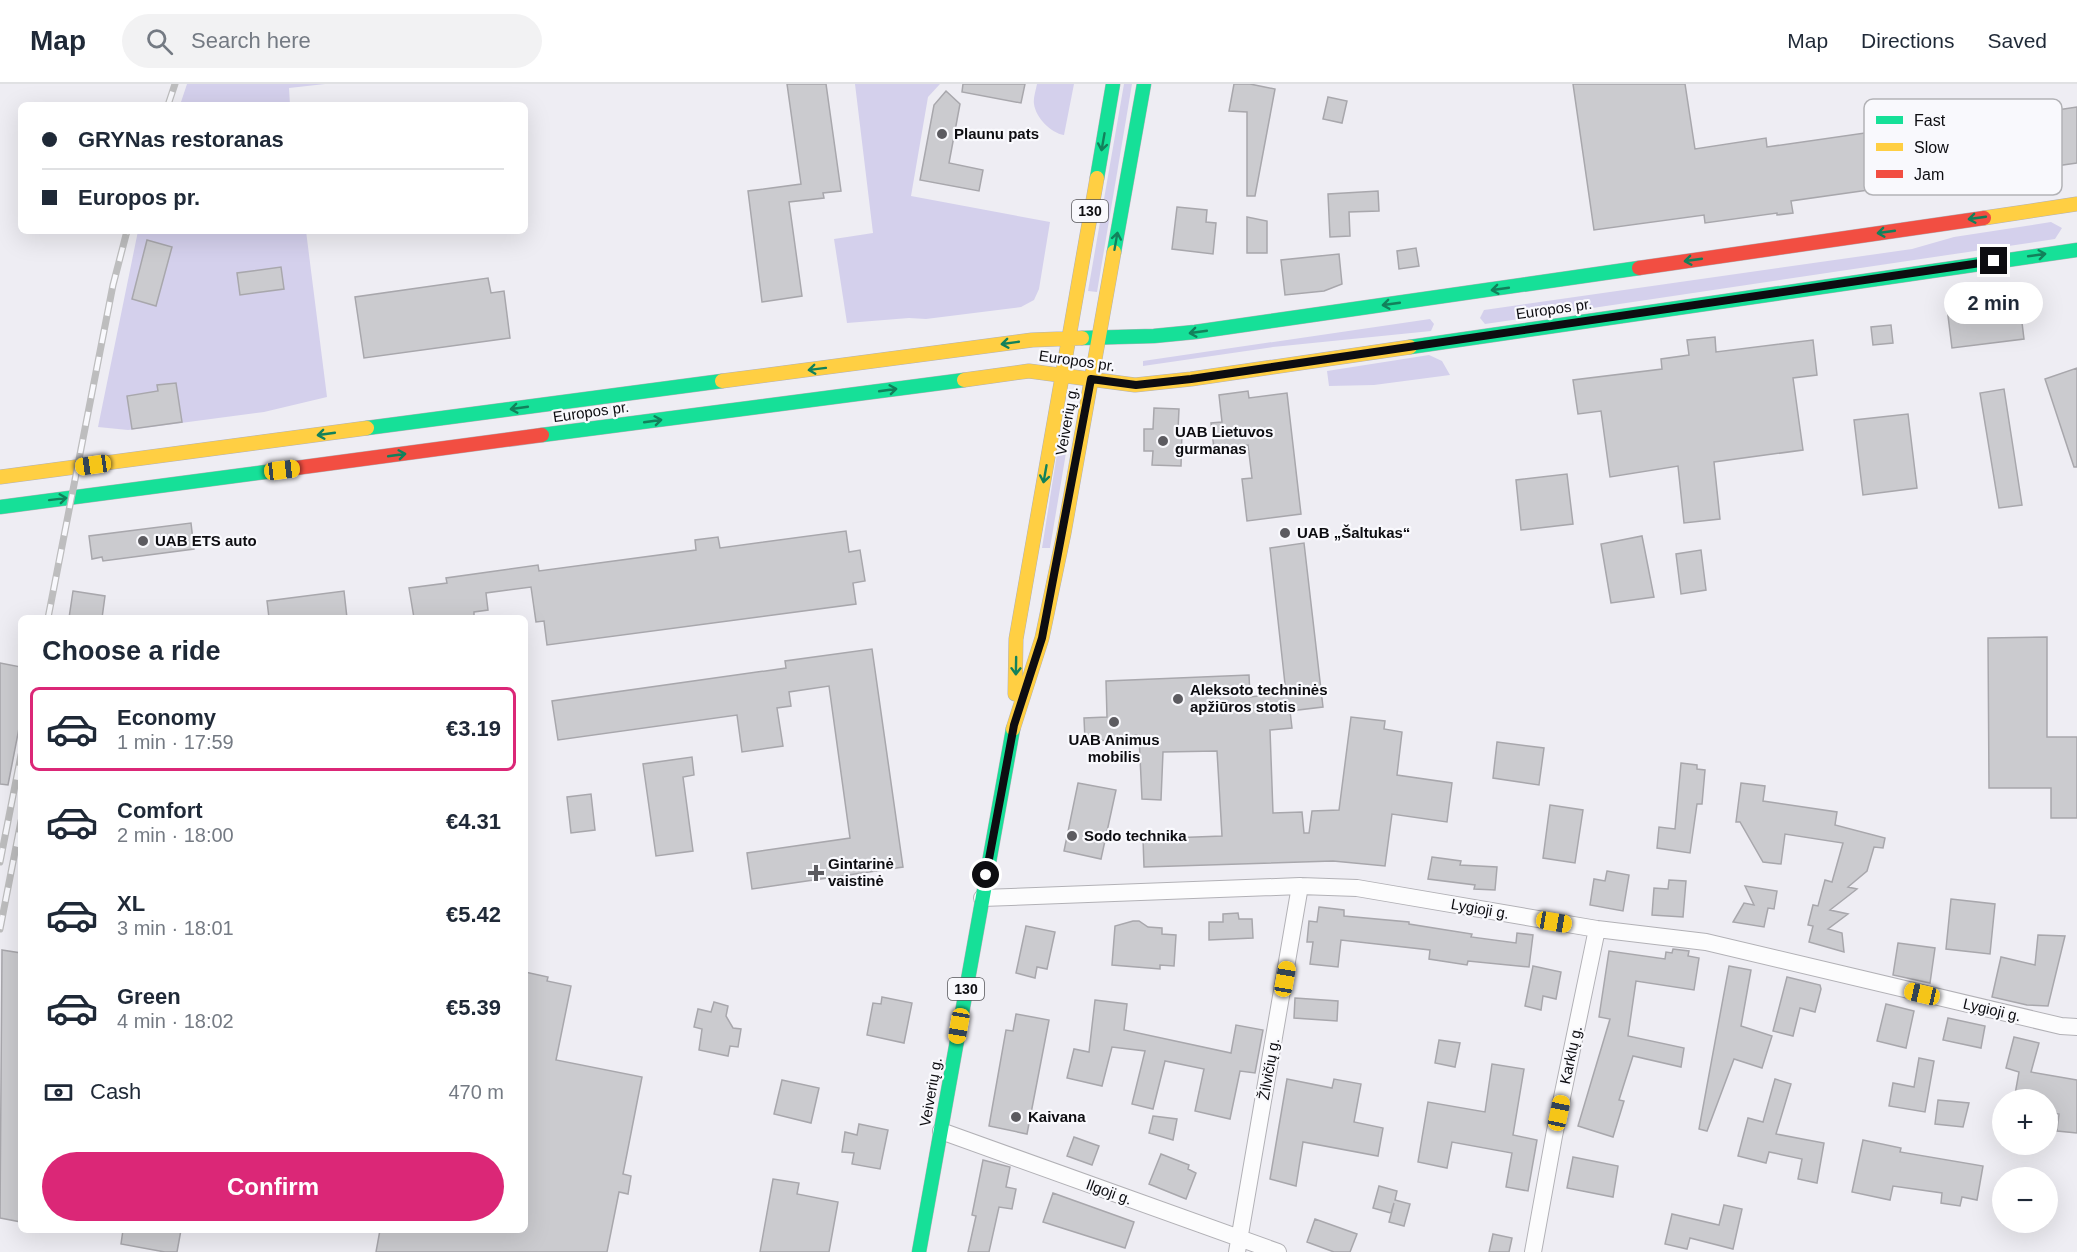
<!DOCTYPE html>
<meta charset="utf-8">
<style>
body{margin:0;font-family:Arial,sans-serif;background:#f2f2f3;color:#1f2937;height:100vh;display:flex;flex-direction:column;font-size:22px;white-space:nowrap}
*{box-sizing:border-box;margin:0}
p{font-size:20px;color:#747a83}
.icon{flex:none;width:33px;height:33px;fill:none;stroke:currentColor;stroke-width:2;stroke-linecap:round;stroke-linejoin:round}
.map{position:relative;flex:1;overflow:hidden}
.drawer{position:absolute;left:18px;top:531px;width:510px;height:618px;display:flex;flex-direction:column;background:#fff;border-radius:9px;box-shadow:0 6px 24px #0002}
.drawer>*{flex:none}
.top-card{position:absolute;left:18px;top:18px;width:510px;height:132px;border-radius:9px;box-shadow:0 6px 24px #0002;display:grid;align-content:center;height:132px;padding:0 24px;background:#fff}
.tools{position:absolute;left:1992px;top:1005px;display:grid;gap:12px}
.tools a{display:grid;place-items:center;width:66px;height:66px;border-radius:50%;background:#fff;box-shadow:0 6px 24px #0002;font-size:30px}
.end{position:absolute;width:27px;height:27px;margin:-14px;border:8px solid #0d0d11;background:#fff;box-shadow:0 0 0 3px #fff}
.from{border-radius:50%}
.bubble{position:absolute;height:42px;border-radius:21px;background:#fff;box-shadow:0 6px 24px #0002;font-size:20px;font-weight:700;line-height:42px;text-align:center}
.car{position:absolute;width:18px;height:36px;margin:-18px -9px;border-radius:8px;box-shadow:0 0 4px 2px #0007;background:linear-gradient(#f5c518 24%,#345 0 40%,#f5c518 0 76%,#345 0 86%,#f5c518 0)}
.top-card b{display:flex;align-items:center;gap:21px;height:57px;font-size:22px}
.top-card b+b{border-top:2px solid #e0e1e3}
.top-card i{width:15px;height:15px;background:#1f2937}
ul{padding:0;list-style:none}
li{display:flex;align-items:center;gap:18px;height:84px;margin:0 12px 9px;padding:0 12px;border:3px solid transparent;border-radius:9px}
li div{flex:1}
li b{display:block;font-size:22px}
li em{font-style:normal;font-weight:700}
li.selected{border-color:#db2777}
li>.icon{width:54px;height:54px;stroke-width:1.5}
h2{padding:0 24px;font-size:27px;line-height:72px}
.pay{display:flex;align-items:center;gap:15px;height:66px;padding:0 24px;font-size:22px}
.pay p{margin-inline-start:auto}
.action{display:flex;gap:12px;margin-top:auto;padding:12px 24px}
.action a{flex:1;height:69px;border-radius:36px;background:#db2777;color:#fff;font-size:24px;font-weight:700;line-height:69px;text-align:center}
header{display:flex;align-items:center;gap:36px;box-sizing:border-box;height:84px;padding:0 30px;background:#fff;border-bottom:2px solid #e0e1e3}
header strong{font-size:28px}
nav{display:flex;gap:33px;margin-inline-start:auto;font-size:21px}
.search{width:420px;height:54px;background:#f2f2f3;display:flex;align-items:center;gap:15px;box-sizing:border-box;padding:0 21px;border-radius:33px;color:#747a83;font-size:22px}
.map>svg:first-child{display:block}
.green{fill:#d4d0ec}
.building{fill:#cbcbcf;stroke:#a8a7ac;stroke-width:1.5}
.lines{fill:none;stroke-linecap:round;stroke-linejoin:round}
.street-casing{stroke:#b2b1b6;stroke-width:18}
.fast-casing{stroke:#b2b1b6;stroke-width:15}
.slow-casing{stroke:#b2b1b6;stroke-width:15}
.jam-casing{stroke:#b2b1b6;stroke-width:15}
.street{stroke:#fcfcfd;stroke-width:16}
.fast{stroke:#16e098;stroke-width:14}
.slow{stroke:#ffcf43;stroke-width:14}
.jam{stroke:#f24e42;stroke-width:14}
.rail-casing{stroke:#bdbdbe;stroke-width:7}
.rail{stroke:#f9f9fd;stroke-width:4.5;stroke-dasharray:14;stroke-linecap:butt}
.oneway{stroke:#12815b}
.route{stroke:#0d0d11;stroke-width:8}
.poi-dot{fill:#5c5b60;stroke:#f9f9fd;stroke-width:2}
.labels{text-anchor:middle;stroke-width:4.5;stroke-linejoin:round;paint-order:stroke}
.shield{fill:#f9f9fd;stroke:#545458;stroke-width:1.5}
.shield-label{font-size:14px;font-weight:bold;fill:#0d0d11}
.poi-label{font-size:15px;font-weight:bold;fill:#0d0d11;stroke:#f9f9fd;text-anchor:start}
.street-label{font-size:15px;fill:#0d0d11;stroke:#f9f9fd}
.key{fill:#f9f9fd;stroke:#b2b2b6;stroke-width:1.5}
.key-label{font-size:16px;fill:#0d0d11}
</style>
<header>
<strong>Map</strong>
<div class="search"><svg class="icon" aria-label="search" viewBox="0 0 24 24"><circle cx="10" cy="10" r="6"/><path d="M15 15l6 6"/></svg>Search here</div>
<nav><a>Map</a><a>Directions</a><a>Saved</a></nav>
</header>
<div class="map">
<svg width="2077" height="1168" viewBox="0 0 2077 1168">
<rect width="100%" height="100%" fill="#eeedf3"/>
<path class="green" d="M187 0H325L289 4 290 21H180Z
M855 0H940L928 13 911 112 1050 138 1039 205 1034 216 1021 223 926 235 909 234 847 239 834 155 873 149Z
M1037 0H1074L1064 51C1051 49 1036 34 1034 20 1033 14 1036 6 1037 0Z
M1124 0H1132L1097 208 1088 207Z
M2051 138 2062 144 2055 155 1485 240 1480 234 1484 226 1912 165 1954 153Z
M138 147H306L327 313 264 328 128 346 98 343Z
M1430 235 1434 240 1431 247 1273 263 1143 282V277Z
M1429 271 1442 277 1450 291 1374 301 1329 302 1327 287Z
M1059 357H1068L1050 464H1042Z"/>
<path class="building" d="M787 0H826L841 107 823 109 824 114 789 118 802 212 762 218 748 107 801 100Z
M963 0H1025L1021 19 962 8Z
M1234 0H1250L1275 5 1255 112H1247V28L1229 27Z
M1573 0H1685L1695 65 1766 54 1767 63 1948 37 1949 42 2077 23V79L1957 96V100L1919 106 1918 99 1791 117 1793 129 1777 131V129L1705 139 1704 131 1594 146Z
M946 7 960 20 949 79 983 86 979 107 920 96 934 21Z
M1328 13 1347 17 1342 39 1323 35Z
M1378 107 1379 127 1349 128 1350 152 1330 153 1328 110Z
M1177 123 1207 126 1206 138 1216 139 1213 170 1172 165Z
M1247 133 1267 137V169H1247Z
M147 156 172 163 156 222 132 215Z
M1416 164 1419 182 1399 185 1397 167Z
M1339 170 1342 200 1324 207 1285 211 1281 176Z
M281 183 284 205 240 211 237 189Z
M488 194 491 209 504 207 510 254 364 274 355 213Z
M2019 214 2024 255 1952 264 1947 224Z
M1891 241 1893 259 1873 261 1871 243Z
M1715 253 1716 268 1813 256 1817 291 1793 294 1803 366 1714 378 1720 435 1684 439 1678 382 1610 393 1601 327 1578 330 1573 296 1662 285 1661 275 1689 271 1687 256Z
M2077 284V383H2074L2045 295Z
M176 299 182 338 132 345 127 312 158 307 157 301Z
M2004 305 2022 421 1999 424 1980 309Z
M1248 307 1249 314 1287 309 1301 430 1247 437 1242 395 1252 394 1248 361 1214 365 1211 339 1222 338 1219 311Z
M1154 324 1179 325 1178 346 1182 347 1181 382 1152 381 1153 367H1144V345H1153Z
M1908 330 1917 404 1863 411 1854 336Z
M1567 390 1573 440 1521 446 1516 396Z
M191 439 194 465 103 477 102 473 92 475 89 452Z
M846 447 849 468 860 466 865 497 853 499 856 520 547 561 544 537 536 538 531 503 486 509 488 526 474 528V534H414L409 504 447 499 446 494 538 481 539 487 696 466 695 456 718 453 720 464Z
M1642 452 1654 513 1611 519 1601 460Z
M1304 459 1323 623 1290 627 1292 644 1270 646 1273 729 1302 728 1304 749H1309L1312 727 1339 726 1351 633 1385 637 1384 645 1402 648 1397 691 1452 699 1447 738 1392 730 1385 782 1333 777 1144 783 1143 755 1222 752 1217 667 1163 668 1161 716 1142 715 1139 652 1135 651 1134 657 1085 656 1084 634 1107 633 1106 597 1249 591 1250 613 1286 609 1270 464Z
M1701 466 1706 506 1681 510 1676 470Z
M73 507 105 512 102 534H69Z
M344 507 347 534H269L267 517Z
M2047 553V653H2077V734H2051V704H1989L1988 554Z
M872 565 903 783 752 805 747 769 850 754 829 602 789 608 791 622 777 624 783 662 742 668 737 631 558 656 552 617 786 584 785 577Z
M0 579 21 583V634L8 701 0 700Z
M1497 658 1544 664 1539 701 1493 694Z
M692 673 694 691 683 693 693 767 656 772 643 680Z
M1681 679 1697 681V685L1705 686 1702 720H1697L1690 769 1657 764 1659 743 1675 745Z
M1078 699 1116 706 1101 775 1064 767Z
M1741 699 1765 702 1763 717 1837 728 1835 741 1885 754 1883 764 1874 763 1867 787 1848 803 1857 805 1830 826 1848 830 1828 845 1842 849 1844 868 1809 858 1813 842 1808 841 1813 821 1818 822 1825 796 1832 798 1843 759 1785 750 1781 780 1763 778 1740 738H1736Z
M591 710 595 746 571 749 567 713Z
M1550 721 1583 726 1575 779 1543 774Z
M1432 773 1461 777 1460 781 1497 783 1495 806 1474 805 1475 801 1428 795Z
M1607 787 1629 791 1623 827 1590 821 1594 795 1605 797Z
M1669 796 1686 797 1683 833 1652 831 1654 804 1668 805Z
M1745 802 1777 807 1774 825 1768 824 1764 843 1733 838 1744 819 1754 821Z
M1951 815 1995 820 1990 870 1946 865Z
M1319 823 1344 826V832L1409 838V840L1472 850 1471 853 1516 859 1517 849 1533 851 1529 883 1468 877 1467 881 1429 875 1430 866 1341 856 1338 883 1310 880 1313 858H1307L1309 837 1317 838Z
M1238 829 1239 835H1252L1253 854 1209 856V838H1223V830Z
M1133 837H1139L1148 843 1162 844V850L1176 851 1174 882 1160 881V885L1112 881 1115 842Z
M1026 842 1055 848 1047 885 1037 883 1035 894 1016 889Z
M2038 851 2065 852 2048 922 2027 921 1992 913 2001 873 2035 881Z
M1898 859 1935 864 1930 899 1893 891Z
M1673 865 1689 867 1688 872 1699 874 1694 906 1636 897 1628 952 1684 964 1681 983 1633 972 1619 1016 1624 1017 1613 1053 1578 1042 1610 935 1599 933 1609 867 1665 875 1666 868 1672 869Z
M2 866 21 869V1138L0 1134Z
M1533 882 1561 888 1556 915 1543 912 1541 926 1525 922Z
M1729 882 1751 886 1741 942 1772 952 1762 984 1734 975 1707 1047 1699 1045Z
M525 888 548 893 547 897 571 902 556 976 642 993 623 1090 631 1092 628 1110 619 1108 607 1168H376L380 1146H525Z
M1787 893 1820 901 1821 905 1815 928 1800 924 1793 952 1773 947Z
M882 913 912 919 904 959 867 951 873 919 881 920Z
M1295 914 1338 917 1337 937 1294 934Z
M1095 916 1127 920 1124 946 1231 969 1236 941 1263 946 1255 989 1240 987 1230 1035 1195 1027 1204 985 1165 977 1153 1025 1132 1020 1145 967 1112 963 1102 1002 1067 994 1074 965 1089 968Z
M714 918 728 922 726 932 733 944 741 945 738 963 730 962 728 972 699 966 702 945 694 943 698 925 711 928Z
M1886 920 1914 927 1906 964 1877 957Z
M1016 930 1049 936 1027 1050 989 1042 1006 946 1013 947Z
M1948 934 1985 942 1981 964 1943 956Z
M2014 953 2039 959 2031 988 2077 996V1049L2057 1047 2059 1030 2048 1028V1016H2014L2019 988 2006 984Z
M1439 956 1460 959 1455 983 1435 979Z
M1919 974 1934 977 1925 1028 1889 1022 1893 999 1914 1003Z
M1492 980 1524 985 1513 1051 1537 1056 1528 1107 1506 1103 1512 1069 1452 1058 1447 1084 1418 1078 1428 1018 1485 1028Z
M1287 995 1332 1004 1334 995 1361 1000 1354 1038 1383 1044 1378 1072 1303 1058 1296 1102 1270 1095Z
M1775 995 1791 1000 1776 1050 1824 1059 1817 1099 1798 1095 1802 1075 1769 1068 1766 1079 1738 1072 1748 1034 1763 1038Z
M782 996 819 1004 811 1039 774 1030Z
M1938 1016 1969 1019 1963 1043 1935 1040Z
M1153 1032 1177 1035 1173 1056 1149 1049Z
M859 1040 888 1046 880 1085 852 1080 854 1069 842 1068 845 1048 857 1051Z
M1074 1053 1099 1062 1092 1081 1067 1072Z
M1863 1056 1901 1064 1900 1068 1983 1082 1977 1116 1962 1113 1960 1122 1941 1119 1942 1109 1893 1102 1890 1116 1852 1108Z
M1161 1070 1189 1081 1188 1085 1196 1089 1186 1115 1149 1100Z
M1573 1073 1618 1082 1613 1113 1567 1104Z
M983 1076 1010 1083 1006 1103 1016 1105 1012 1125 999 1123 989 1168H968L976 1132 972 1131Z
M773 1095 799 1099 797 1110 838 1118 829 1168H760Z
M1379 1102 1397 1107 1395 1116 1410 1120 1404 1142 1389 1138 1394 1119 1391 1129 1373 1124Z
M1053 1109 1134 1138 1125 1164 1043 1138Z
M1724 1121 1742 1125 1733 1165 1690 1154 1687 1165 1665 1160 1672 1130 1719 1141Z
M1315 1135 1357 1150 1350 1168H1334L1307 1158Z
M123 1146H181L177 1168H165L121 1160Z
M1493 1150 1512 1154 1509 1168H1489Z"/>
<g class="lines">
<defs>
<path id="street" d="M982 814 1300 802 1357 804 1597 845 1706 858 2061 942 2077 943
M941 1047 1278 1168
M1237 1168 1300 802
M1533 1168 1554 1052 1597 845"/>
<path id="fast" d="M1097 94 1113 0
M1114 168 1144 0
M1082 254 1154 252 1195 248 1639 184
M1410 263 2077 166
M367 344 722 297
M542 351 964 296
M0 423 281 386
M919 1168 1013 645"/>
<path id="slow" d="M1984 134 2077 120
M964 296 1029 287 1135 301 1191 295 1410 263
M722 297 1032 256 1082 254
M0 393 367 344
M1015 610 1016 555 1097 94
M1013 645 1042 554 1064 449 1114 168"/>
<path id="jam" d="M1639 184 1984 134
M281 386 542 351"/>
</defs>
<use href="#street" class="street-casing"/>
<use href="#fast" class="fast-casing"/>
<use href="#slow" class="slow-casing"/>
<use href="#jam" class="jam-casing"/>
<use href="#street" class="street"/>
<use href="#fast" class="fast"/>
<use href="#slow" class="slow"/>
<use href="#jam" class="jam"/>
<defs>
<path id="rail" d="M168 21 175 0
M48 534 113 201 127 147
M0 778 21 671
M0 845 21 737"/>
</defs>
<use href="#rail" class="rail-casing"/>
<use href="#rail" class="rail"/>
</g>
<defs><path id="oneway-shaft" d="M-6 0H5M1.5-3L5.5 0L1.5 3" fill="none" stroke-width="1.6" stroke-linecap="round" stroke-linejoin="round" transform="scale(1.5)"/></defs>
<g class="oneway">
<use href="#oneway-shaft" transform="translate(1103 58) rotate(100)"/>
<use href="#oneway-shaft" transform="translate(1977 134) rotate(172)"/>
<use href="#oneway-shaft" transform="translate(1886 148) rotate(172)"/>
<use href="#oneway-shaft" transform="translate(1116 157) rotate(-80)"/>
<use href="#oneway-shaft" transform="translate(2037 171) rotate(-8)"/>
<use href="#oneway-shaft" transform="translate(1693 176) rotate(172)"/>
<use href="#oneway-shaft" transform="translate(1500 205) rotate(172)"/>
<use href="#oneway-shaft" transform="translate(1391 220) rotate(172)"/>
<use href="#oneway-shaft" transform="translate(1198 248) rotate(172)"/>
<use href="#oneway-shaft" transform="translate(1010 259) rotate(172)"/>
<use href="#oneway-shaft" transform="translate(817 285) rotate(173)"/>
<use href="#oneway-shaft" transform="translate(888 306) rotate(-8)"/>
<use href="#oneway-shaft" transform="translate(519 324) rotate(172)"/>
<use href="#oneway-shaft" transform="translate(653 337) rotate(-8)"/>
<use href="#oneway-shaft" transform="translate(326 350) rotate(172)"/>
<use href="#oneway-shaft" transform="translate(397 371) rotate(-8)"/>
<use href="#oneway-shaft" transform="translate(1045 390) rotate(100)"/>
<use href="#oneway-shaft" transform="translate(58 415) rotate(-7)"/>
<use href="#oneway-shaft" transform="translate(1016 582) rotate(91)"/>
</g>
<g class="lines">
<path class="route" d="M986 791 1014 641 1042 554 1091 295 1136 301 1191 295 1994 177"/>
</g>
<g class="poi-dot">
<circle cx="942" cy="50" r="6"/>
<circle cx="1163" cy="357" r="6"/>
<circle cx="1285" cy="449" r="6"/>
<circle cx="143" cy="457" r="6"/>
<circle cx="1178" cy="615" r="6"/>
<circle cx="1114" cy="638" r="6"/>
<circle cx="1072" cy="752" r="6"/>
<path d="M813 780h6v6h6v6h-6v6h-6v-6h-6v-6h6z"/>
<circle cx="1016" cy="1033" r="6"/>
</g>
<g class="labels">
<g class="shield">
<rect x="1072" y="116" width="36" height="22" rx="4.5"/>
<rect x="948" y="894" width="36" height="22" rx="4.5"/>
</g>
<g class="shield-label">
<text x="1090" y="132">130</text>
<text x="966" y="910">130</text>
</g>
<g class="poi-label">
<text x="954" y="55">Plaunu pats</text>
<text x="1175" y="353">UAB Lietuvos<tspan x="1175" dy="17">gurmanas</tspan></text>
<text x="1297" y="454">UAB „Šaltukas“</text>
<text x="155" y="462">UAB ETS auto</text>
<text x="1190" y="611">Aleksoto techninės<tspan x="1190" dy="17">apžiūros stotis</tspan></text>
<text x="1114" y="661" text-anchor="middle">UAB Animus<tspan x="1114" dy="17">mobilis</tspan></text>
<text x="1084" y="757">Sodo technika</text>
<text x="828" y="785">Gintarinė<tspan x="828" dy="17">vaistinė</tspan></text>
<text x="1028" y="1038">Kaivana</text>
</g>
<g class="street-label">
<text transform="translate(1554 225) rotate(-8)" y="5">Europos pr.</text>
<text transform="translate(1077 277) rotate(8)" y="5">Europos pr.</text>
<text transform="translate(591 328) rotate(-8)" y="5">Europos pr.</text>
<text transform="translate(1067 337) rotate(-80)" y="5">Veiverių g.</text>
<text transform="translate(1480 825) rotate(10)" y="5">Lygioji g.</text>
<text transform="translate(1992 926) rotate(13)" y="5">Lygioji g.</text>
<text transform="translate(1571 971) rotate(-78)" y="5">Karklų g.</text>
<text transform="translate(1269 985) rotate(-80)" y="5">Žilvičių g.</text>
<text transform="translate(931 1008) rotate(-80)" y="5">Veiverių g.</text>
<text transform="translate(1109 1108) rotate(20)" y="5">Ilgoji g.</text>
</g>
</g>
<rect x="1864" y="15" width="198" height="96" rx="9" class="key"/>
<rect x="1876" y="32" width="27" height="8" fill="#16e098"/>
<rect x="1876" y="59" width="27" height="8" fill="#ffcf43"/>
<rect x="1876" y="86" width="27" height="8" fill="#f24e42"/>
<g class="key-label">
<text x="1914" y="42">Fast</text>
<text x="1914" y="69">Slow</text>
<text x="1914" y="96">Jam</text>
</g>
</svg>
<div class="tools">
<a>+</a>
<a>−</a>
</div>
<i class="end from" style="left:986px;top:791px"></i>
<i class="end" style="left:1994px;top:177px"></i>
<div class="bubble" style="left:1944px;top:198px;width:99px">2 min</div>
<i class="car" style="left:93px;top:381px;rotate:262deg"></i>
<i class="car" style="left:282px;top:386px;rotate:83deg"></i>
<i class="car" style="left:1554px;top:838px;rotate:100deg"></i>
<i class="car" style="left:1285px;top:895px;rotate:10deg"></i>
<i class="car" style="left:1922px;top:910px;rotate:283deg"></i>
<i class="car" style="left:959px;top:942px;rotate:190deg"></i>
<i class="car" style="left:1559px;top:1029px;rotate:12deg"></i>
<div class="top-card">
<b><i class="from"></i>GRYNas restoranas</b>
<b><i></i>Europos pr.</b>
</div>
<section class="drawer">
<h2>Choose a ride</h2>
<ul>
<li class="selected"><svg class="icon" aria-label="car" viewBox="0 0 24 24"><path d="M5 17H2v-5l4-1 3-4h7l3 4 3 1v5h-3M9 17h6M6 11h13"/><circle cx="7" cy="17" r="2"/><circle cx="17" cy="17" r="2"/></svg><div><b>Economy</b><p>1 min · 17:59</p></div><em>€3.19</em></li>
<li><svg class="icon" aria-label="car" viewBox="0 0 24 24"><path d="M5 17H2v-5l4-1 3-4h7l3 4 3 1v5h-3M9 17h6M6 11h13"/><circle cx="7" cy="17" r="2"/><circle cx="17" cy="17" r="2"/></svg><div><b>Comfort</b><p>2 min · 18:00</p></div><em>€4.31</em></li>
<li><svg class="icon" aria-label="car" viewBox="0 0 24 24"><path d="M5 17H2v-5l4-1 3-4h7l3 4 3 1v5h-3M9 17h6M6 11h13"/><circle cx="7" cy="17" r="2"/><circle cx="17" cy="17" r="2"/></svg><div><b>XL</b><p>3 min · 18:01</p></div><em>€5.42</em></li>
<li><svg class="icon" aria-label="car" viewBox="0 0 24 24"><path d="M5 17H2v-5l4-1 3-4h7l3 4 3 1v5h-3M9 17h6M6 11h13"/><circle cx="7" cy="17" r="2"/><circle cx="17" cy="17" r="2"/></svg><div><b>Green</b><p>4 min · 18:02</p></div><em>€5.39</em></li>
</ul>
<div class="pay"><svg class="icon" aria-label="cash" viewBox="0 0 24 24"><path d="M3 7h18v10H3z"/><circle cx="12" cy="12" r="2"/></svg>Cash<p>470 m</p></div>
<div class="action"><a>Confirm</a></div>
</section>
</div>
